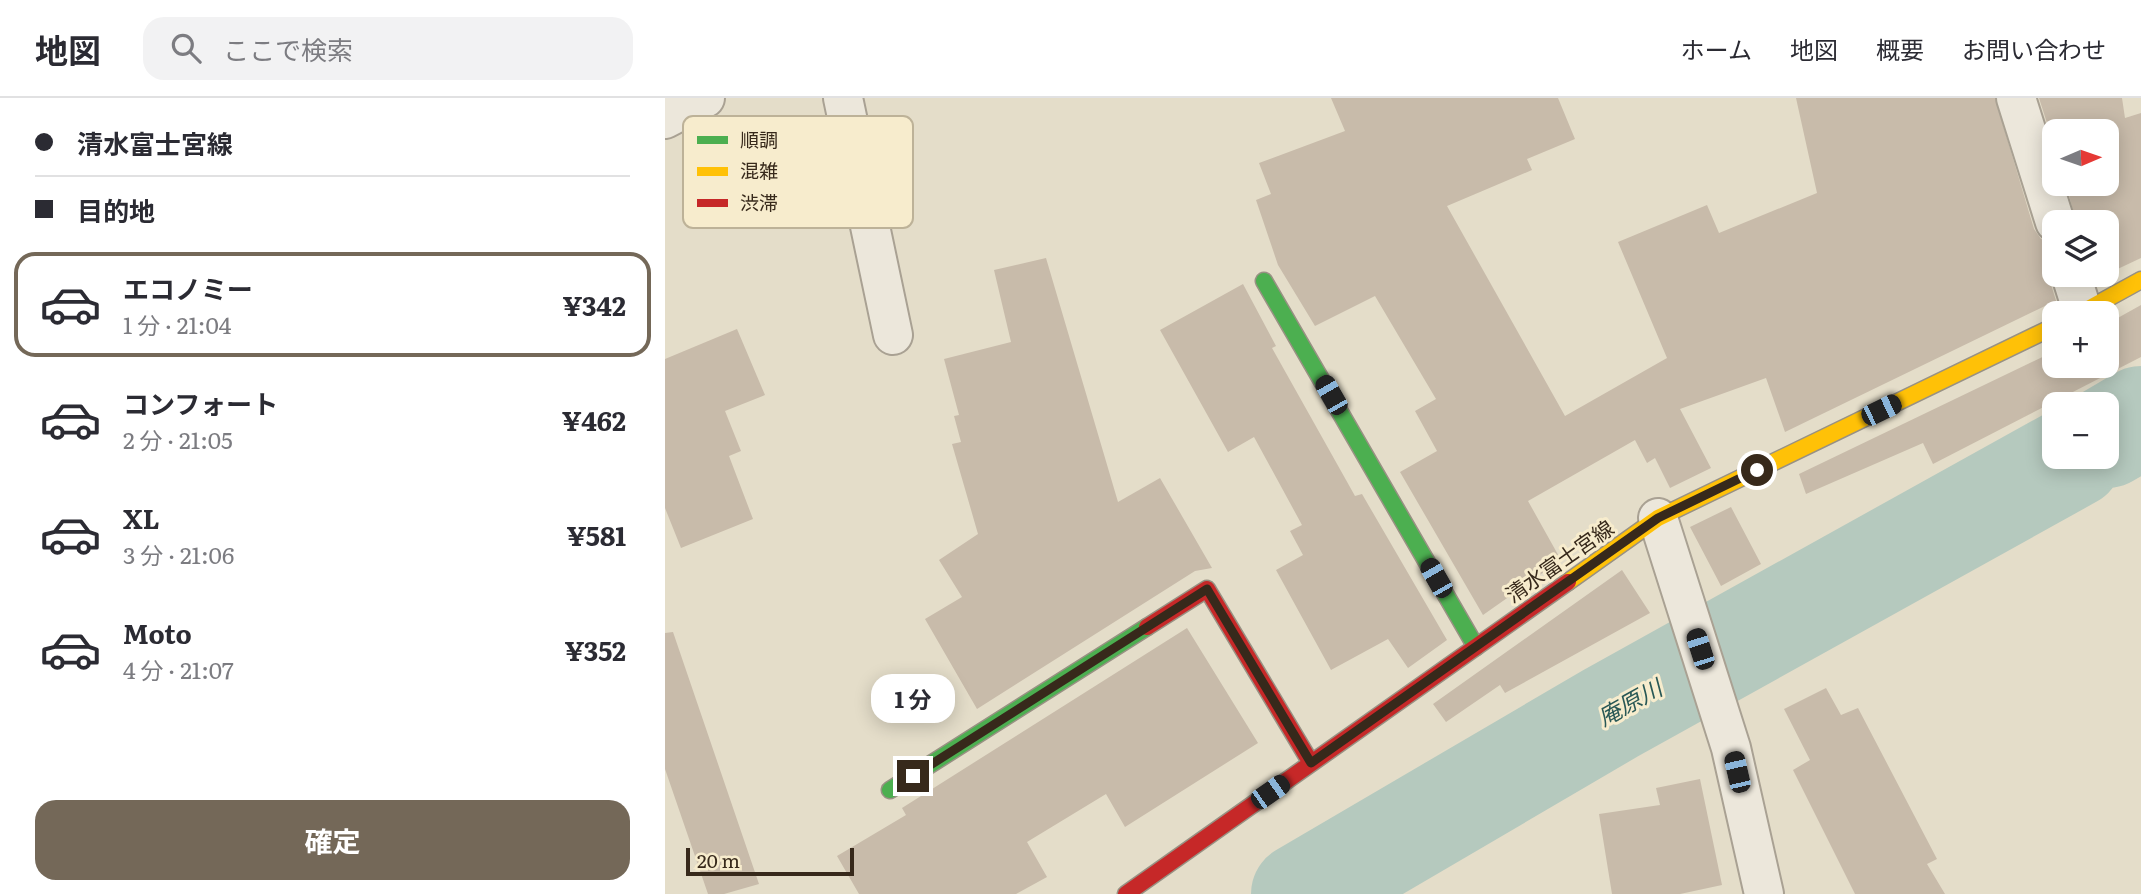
<!DOCTYPE html>
<html lang="ja">
<meta charset="utf-8">
<style>
body{margin:0;font-family:Literata,"Noto Sans JP",serif;background:#f2f2f3;color:#2b2b33;height:100vh;display:flex;flex-direction:column;font-size:26px;white-space:nowrap}
*{box-sizing:border-box;margin:0}
p{font-size:23px;color:#7c7c81}
.icon{flex:none;width:38px;height:38px;fill:none;stroke:currentColor;stroke-width:2;stroke-linecap:round;stroke-linejoin:round}
.map{position:relative;flex:1;overflow:hidden}
.details{display:flex;flex-direction:column;background:#fff;width:665px}
.details>*{flex:none}
.hud{display:grid;align-content:center;height:154px;padding:0 35px;background:#fff}
.needle{width:46px;rotate:88deg}
.buttons{position:absolute;left:1377px;top:21px;display:grid;gap:14px}
.buttons a{display:grid;place-items:center;width:77px;height:77px;border-radius:14px;background:#fff;box-shadow:0 4px 18px #0003;font-size:35px}
.scale{position:absolute;left:21px;bottom:18px;width:168px;box-sizing:border-box;padding-left:7px;border:4px solid #37291b;border-top:0;font-size:19px;line-height:24px;white-space:nowrap;color:#37291b;-webkit-text-stroke:5px #f7eccd;paint-order:stroke}
.end{position:absolute;width:32px;height:32px;margin:-16px;border:9px solid #37291b;background:#fff;box-shadow:0 0 0 4px #fff}
.from{border-radius:50%}
.bubble{position:absolute;height:49px;border-radius:21px;background:#fff;box-shadow:0 4px 18px #0003;font-size:23px;font-weight:700;line-height:49px;text-align:center}
.car{position:absolute;width:21px;height:42px;margin:-21px -10px;border-radius:9px;box-shadow:0 0 5px 2px #0007;background:linear-gradient(#222 24%,#8ab4d8 0 40%,#222 0 76%,#8ab4d8 0 86%,#222 0)}
.hud b{display:flex;align-items:center;gap:24px;height:66px;font-size:26px}
.hud b+b{border-top:2px solid #e1e1e2}
.hud i{width:18px;height:18px;background:#2b2b33}
ul{padding:0;list-style:none}
li{display:flex;align-items:center;gap:21px;height:105px;margin:0 14px 10px;padding:0 21px;border:4px solid transparent;border-radius:21px}
li div{flex:1}
li b{display:block;font-size:26px}
li em{font-style:normal;font-weight:700}
li.on{border-color:#746858}
li>.icon{width:63px;height:63px;stroke-width:1.5}
.cta{display:flex;gap:14px;margin-top:auto;padding:14px 35px}
.cta a{flex:1;height:80px;border-radius:21px;background:#746858;color:#fff;font-size:28px;font-weight:700;line-height:80px;text-align:center}
header{display:flex;align-items:center;gap:42px;box-sizing:border-box;height:98px;padding:0 35px;background:#fff;border-bottom:2px solid #e1e1e2}
header strong{font-size:33px}
nav{display:flex;gap:38px;margin-inline-start:auto;font-size:24px}
.search{width:490px;height:63px;background:#f2f2f3;display:flex;align-items:center;gap:18px;box-sizing:border-box;padding:0 24px;border-radius:21px;color:#7c7c81;font-size:26px}
main{display:flex;flex:1;min-height:0}
.map>svg:first-child{display:block}
.lines{fill:none;stroke-linecap:round;stroke-linejoin:round}
.river{stroke:#b5c9be;stroke-width:102}
.building{fill:#c8bbaa}
.street-casing{stroke:#a9a193;stroke-width:42}
.fast-casing{stroke:#989183;stroke-width:19}
.slow-casing{stroke:#989183;stroke-width:19}
.jam-casing{stroke:#989183;stroke-width:19}
.street{stroke:#ece7db;stroke-width:38}
.fast{stroke:#4caf50;stroke-width:16}
.slow{stroke:#ffc107;stroke-width:16}
.jam{stroke:#c62828;stroke-width:16}
.route{stroke:#37291b;stroke-width:9}
.labels{text-anchor:middle;stroke-width:6;stroke-linejoin:round;paint-order:stroke}
.street-label{font-size:21px;fill:#37291b;stroke:#f7eccd}
.water-label{font-size:23px;font-style:italic;fill:#295856;stroke:#f7eccd}
.key{fill:#f7eccd;stroke:#bdb298;stroke-width:2}
.key-label{font-size:19px;fill:#37291b}
</style>
<header>
<strong>地図</strong>
<div class="search"><svg class="icon" aria-label="search" viewBox="0 0 24 24"><circle cx="10" cy="10" r="6"/><path d="M15 15l6 6"/></svg>ここで検索</div>
<nav><a>ホーム</a><a>地図</a><a>概要</a><a>お問い合わせ</a></nav>
</header>
<main>
<section class="details">
<div class="hud">
<b><i class="from"></i>清水富士宮線</b>
<b><i></i>目的地</b>
</div>
<ul>
<li class="on"><svg class="icon" aria-label="car" viewBox="0 0 24 24"><path d="M5 17H2v-5l4-1 3-4h7l3 4 3 1v5h-3M9 17h6M6 11h13"/><circle cx="7" cy="17" r="2"/><circle cx="17" cy="17" r="2"/></svg><div><b>エコノミー</b><p>1 分 · 21:04</p></div><em>¥342</em></li>
<li><svg class="icon" aria-label="car" viewBox="0 0 24 24"><path d="M5 17H2v-5l4-1 3-4h7l3 4 3 1v5h-3M9 17h6M6 11h13"/><circle cx="7" cy="17" r="2"/><circle cx="17" cy="17" r="2"/></svg><div><b>コンフォート</b><p>2 分 · 21:05</p></div><em>¥462</em></li>
<li><svg class="icon" aria-label="car" viewBox="0 0 24 24"><path d="M5 17H2v-5l4-1 3-4h7l3 4 3 1v5h-3M9 17h6M6 11h13"/><circle cx="7" cy="17" r="2"/><circle cx="17" cy="17" r="2"/></svg><div><b>XL</b><p>3 分 · 21:06</p></div><em>¥581</em></li>
<li><svg class="icon" aria-label="car" viewBox="0 0 24 24"><path d="M5 17H2v-5l4-1 3-4h7l3 4 3 1v5h-3M9 17h6M6 11h13"/><circle cx="7" cy="17" r="2"/><circle cx="17" cy="17" r="2"/></svg><div><b>Moto</b><p>4 分 · 21:07</p></div><em>¥352</em></li>
</ul>
<div class="cta"><a>確定</a></div>
</section>
<div class="map">
<svg width="1476" height="796" viewBox="0 0 1476 796">
<rect width="100%" height="100%" fill="#e4ddc9"/>
<g class="lines">
<path class="river" d="M1442 339 1476 319
M637 796 946 615 1407 359"/>
</g>
<path class="building" d="M666 0H893L910 41 862 61 867 72 782 108 900 318 1002 260 953 144 1042 107 1054 135 1152 95 1131 0H1330L1369 131 1376 141 1390 145 1385 183 1392 206 1380 208 1120 334 1101 280 1015 311 1046 370 1005 390 990 360 982 365 970 342 863 403 896 462 818 517 735 374 772 353 750 313 771 301 710 198 650 228 613 167 591 102 606 96 594 65 680 33Z
M1374 0H1457L1460 20 1476 15V160L1442 176V124H1411L1401 86H1442V33H1390V50Z
M381 160 453 404 495 380 547 470 530 473 312 611 260 521 297 499 274 462 313 436 287 346 296 344 289 318 294 317 279 261 346 244 329 172Z
M578 186 611 248 607 250 690 398 697 396 782 542 743 570 723 541 666 572 611 472 638 457 625 433 637 427 589 339 563 354 495 232Z
M1476 207V259L1268 366 1258 345 1141 396 1134 376 1390 253V268H1442V226Z
M72 231 100 297 60 313 76 353 64 358 88 421 16 450 0 410V261Z
M1066 409 1096 466 1056 488 1025 429Z
M957 472 985 515 840 595 835 587 781 624 768 606Z
M522 530 593 645 460 729 441 696 362 744 382 779 351 796H194L172 758 241 717 237 710Z
M8 534 94 786 59 796H43L0 671V535Z
M1161 590 1176 617 1193 610 1272 761 1262 766 1280 796H1190L1128 672 1145 662 1119 611Z
M1035 681 1057 787 1015 796H947L934 716 995 707 991 690Z"/>
<g class="lines">
<defs>
<path id="street" d="M178 0 228 237
M1351 0 1390 124
M0 21 40 0
M1406 177 1418 215
M993 420 1066 650 1099 796"/>
<path id="fast" d="M599 183 811 549
M225 692 482 529"/>
<path id="slow" d="M1416 215 1476 182
M903 484 993 420 1390 228"/>
<path id="jam" d="M482 529 542 491 646 665
M461 796 903 484"/>
</defs>
<use href="#street" class="street-casing"/>
<use href="#fast" class="fast-casing"/>
<use href="#slow" class="slow-casing"/>
<use href="#jam" class="jam-casing"/>
<use href="#street" class="street"/>
<use href="#fast" class="fast"/>
<use href="#slow" class="slow"/>
<use href="#jam" class="jam"/>
</g>
<g class="lines">
<path class="route" d="M248 678 542 491 646 665 993 420 1092 372"/>
</g>
<g class="labels">
<g class="street-label">
<text transform="translate(895 464) rotate(-35)" y="7">清水富士宮線</text>
</g>
<g class="water-label">
<text transform="translate(965 605) rotate(-29)" y="8">庵原川</text>
</g>
</g>
<rect x="18" y="18" width="230" height="112" rx="10" class="key"/>
<rect x="32" y="38" width="31" height="8" fill="#4caf50"/>
<rect x="32" y="69" width="31" height="9" fill="#ffc107"/>
<rect x="32" y="101" width="31" height="8" fill="#c62828"/>
<g class="key-label">
<text x="75" y="49">順調</text>
<text x="75" y="80">混雑</text>
<text x="75" y="112">渋滞</text>
</g>
</svg>
<div class="buttons">
<a><svg class="needle" viewBox="-14 -14 28 28"><path d="M0-13l5 13h-10z" fill="#e53935"/><path d="M0 13l5-13h-10z" fill="#7c7c81"/></svg></a>
<a><svg class="icon" aria-label="layers" viewBox="0 0 24 24"><path d="M12 4l9 5-9 5-9-5zM3 14l9 5 9-5"/></svg></a>
<a>+</a>
<a>−</a>
</div>
<div class="scale">20 m</div>
<i class="end from" style="left:1092px;top:372px"></i>
<i class="end" style="left:248px;top:678px"></i>
<div class="bubble" style="left:206px;top:576px;width:84px">1 分</div>
<i class="car" style="left:666px;top:297px;rotate:330deg"></i>
<i class="car" style="left:1216px;top:312px;rotate:64deg"></i>
<i class="car" style="left:771px;top:480px;rotate:330deg"></i>
<i class="car" style="left:1035px;top:551px;rotate:342deg"></i>
<i class="car" style="left:1072px;top:674px;rotate:347deg"></i>
<i class="car" style="left:605px;top:694px;rotate:55deg"></i>
</div>
</main>
